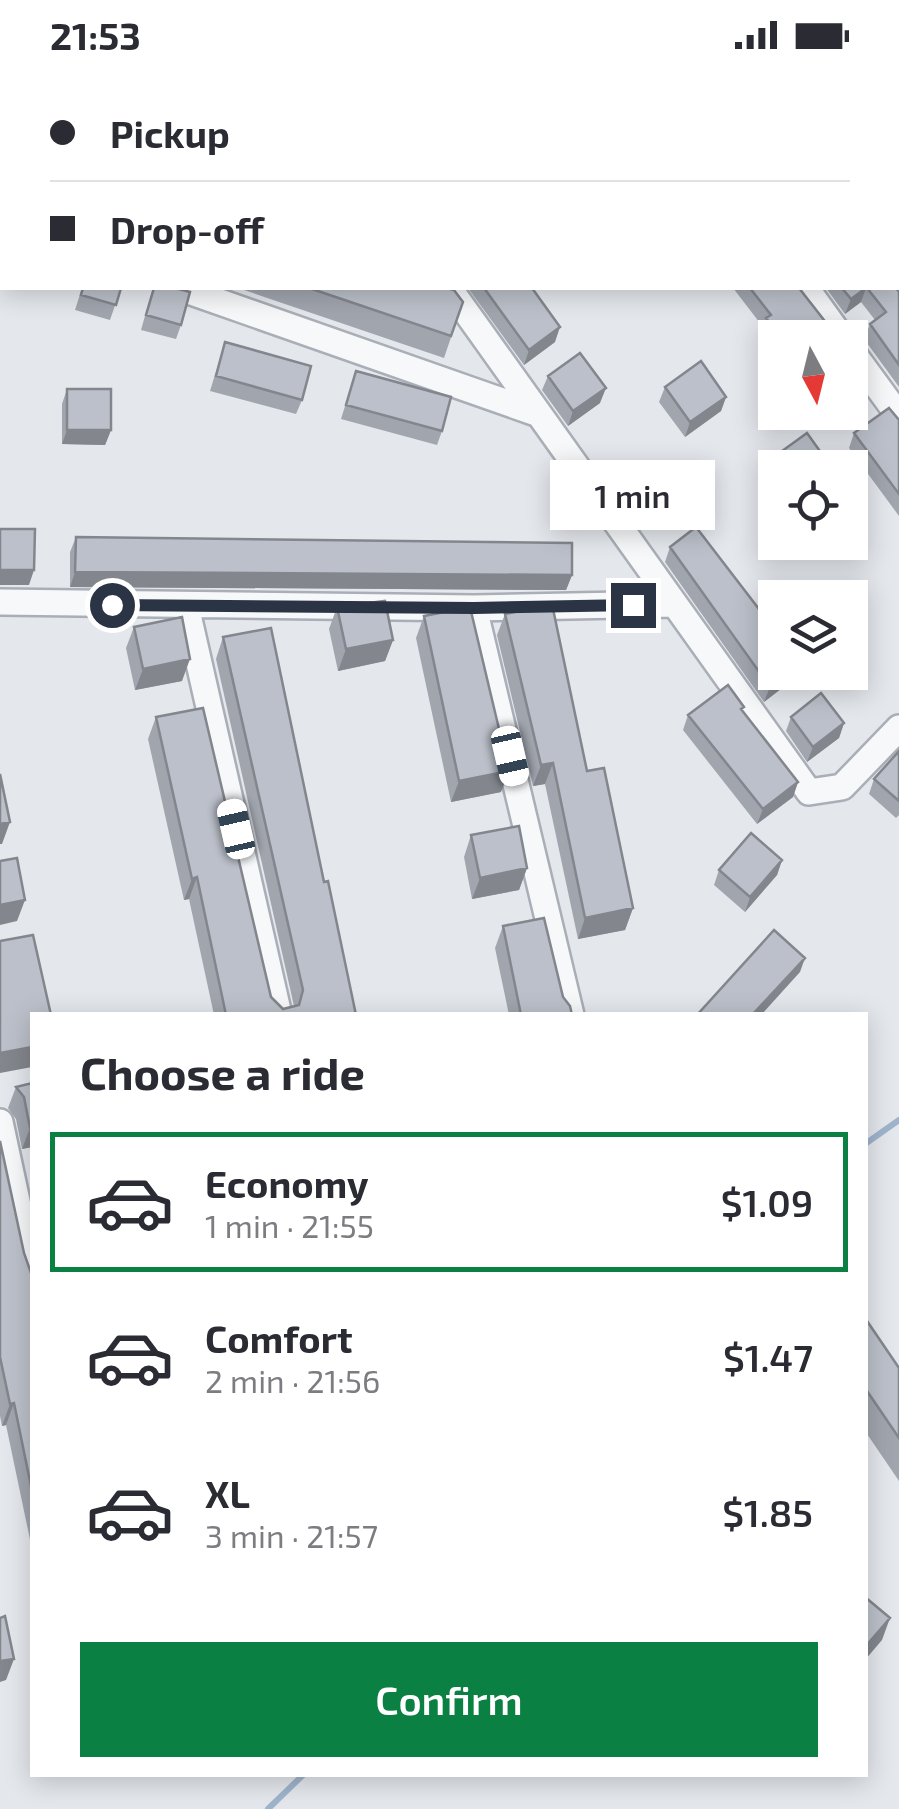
<!DOCTYPE html>
<meta charset="utf-8">
<style>
body{margin:0;font-family:"Exo 2",sans-serif;background:#f2f2f3;color:#2b2b33;height:100vh;display:flex;flex-direction:column;font-size:38px;white-space:nowrap}
*{box-sizing:border-box;margin:0}
p{font-size:32px;color:#7c7c81}
.icon{flex:none;width:55px;height:55px;fill:none;stroke:currentColor;stroke-width:2;stroke-linecap:round;stroke-linejoin:round}
.map{position:relative;flex:1;overflow:hidden}
.drawer{position:absolute;left:30px;top:942px;width:838px;height:765px;display:flex;flex-direction:column;background:#fff;border-radius:0px;box-shadow:0 5px 25px #0003}
.drawer>*{flex:none}
.guide{position:absolute;left:0px;top:0px;width:900px;height:220px;box-shadow:0 5px 25px #0003;display:grid;align-content:center;height:220px;padding:0 50px;background:#fff}
.needle{width:65px;rotate:173deg}
.controls{position:absolute;left:758px;top:250px;display:grid;gap:20px}
.controls a{display:grid;place-items:center;width:110px;height:110px;border-radius:0px;background:#fff;box-shadow:0 5px 25px #0003;font-size:50px}
.end{position:absolute;width:45px;height:45px;margin:-22px;border:12px solid #2b3445;background:#fff;box-shadow:0 0 0 5px #fff}
.from{border-radius:50%}
.bubble{position:absolute;height:70px;border-radius:0px;background:#fff;box-shadow:0 5px 25px #0003;font-size:32px;font-weight:600;line-height:70px;text-align:center}
.car{position:absolute;width:30px;height:60px;margin:-30px -15px;border-radius:12px;box-shadow:0 0 8px 2px #0007;background:linear-gradient(#fff 24%,#345 0 40%,#fff 0 76%,#345 0 86%,#fff 0)}
.guide b{display:flex;align-items:center;gap:35px;height:95px;font-size:38px}
.guide b+b{border-top:2px solid #e1e1e2}
.guide i{width:25px;height:25px;background:#2b2b33}
ul{padding:0;list-style:none}
li{display:flex;align-items:center;gap:30px;height:140px;margin:0 20px 15px;padding:0 30px;border:5px solid transparent;border-radius:0px}
li div{flex:1}
li b{display:block;font-size:38px}
li em{font-style:normal;font-weight:600}
li.current{border-color:#0b8043}
li>.icon{width:90px;height:90px;stroke-width:1.5}
h2{padding:0 50px;font-size:45px;line-height:120px}
.primary-button{display:flex;gap:20px;margin-top:auto;padding:20px 50px}
.primary-button a{flex:1;height:115px;border-radius:0px;background:#0b8043;color:#fff;font-size:40px;font-weight:600;line-height:115px;text-align:center}
.status{display:flex;justify-content:space-between;align-items:center;height:70px;padding:0 50px;background:#fff;direction:ltr}
.status svg{height:28px;fill:currentColor}
.map>svg:first-child{display:block}
.lines{fill:none;stroke-linecap:round;stroke-linejoin:round}
.stream{stroke:#9fb4cc;stroke-width:6}
.street-casing{stroke:#a9aeb7;stroke-width:30}
.street{stroke:#f7f8fa;stroke-width:25}
.wall{fill:#a1a5ae}
.shaded-wall{fill:#83868d}
.building{fill:#bbc0ca;stroke:#83868d;stroke-width:2.5}
.route{stroke:#2b3445;stroke-width:12}
</style>
<div class="status"><b>21:53</b><svg viewBox="0 0 49 12"><path d="M0 12V9h3v3zM5 12V6h3v6zM10 12V3h3v9zM15 12V0h3v12zM26 1h20v11H26zM47 4h2v5h-2z"/></svg></div>
<div class="map">
<svg width="899" height="1739" viewBox="0 0 899 1739">
<rect width="100%" height="100%" fill="#e4e7ec"/>
<g class="lines">
<path class="stream" d="M865 1074 899 1050
M268 1739 303 1705"/>
<defs>
<path id="street" d="M297 0 299 2
M0 154 2 155
M180 218 536 343
M449 218 809 722 842 717 899 658
M806 218 842 268
M850 279 899 346
M0 532 474 538 672 534
M186 536 279 945
M474 538 571 945
M0 1052 32 1201"/>
</defs>
<use href="#street" class="street-casing"/>
<use href="#street" class="street"/>
</g>
<path class="wall" d="M0 0 2 2V58L0 57Z
M224 0H275L272 2H226Z
M581 0H647L651 2H581Z
M675 0H745L746 2H677Z
M82 218H121L110 250 75 240Z
M153 218 181 255 176 269 141 260Z
M238 218H447L463 232 444 288Z
M468 218H532L555 272 524 295Z
M733 218H799L819 264 815 268H775V280L761 263 763 257Z
M826 218H896L899 222V317L864 269 870 254 875 250 861 232 845 244Z
M225 272 302 330 296 344 210 321Z
M356 301 442 361 437 375 341 349Z
M548 306 600 333 568 356 542 320Z
M665 317 726 327 721 341 685 367 659 332Z
M67 319 111 360 105 375 62 374V334Z
M899 350V446L849 378 854 363Z
M771 389 832 398H775V416L766 403Z
M76 467 572 505 566 520 70 517V482Z
M670 477 775 602H797L795 608 764 632 665 492Z
M337 537 393 570 385 591 338 601 329 559Z
M505 544 587 701 633 838 625 860 578 869 545 714 533 716 497 565Z
M424 546 501 722 451 732 416 568Z
M134 557 182 611 135 620 126 578Z
M223 567 324 812 356 945H214L189 829 184 830 148 669 156 647 271 927 283 939 294 936 216 589Z
M744 637 742 641 798 712 793 727 757 754 683 660 688 645Z
M791 647 844 653 839 668 807 692 786 661Z
M899 681V745L896 748 869 724 874 709Z
M471 765 527 798 519 820 472 829 464 787Z
M782 790 777 805 745 842 714 815 719 800Z
M503 856 563 927 572 945H509L495 878Z
M32 1013V1077L22 1079 16 1049 8 1038 16 1017Z
M0 1071 24 1183 31 1203H32V1479L6 1355 2 1356 0 1346Z
M865 1248 899 1298V1411L865 1361Z"/>
<path class="shaded-wall" d="M260 0H275L272 2H257Z
M866 218 861 232 845 244 851 229Z
M824 250 819 264 815 268H801Z
M560 257 555 272 524 295 529 280Z
M865 305 860 320 850 327V317Z
M606 318 600 333 568 356 573 341Z
M726 327 721 341 685 367 690 352Z
M67 360H111L105 375 62 374Z
M0 500H34L29 515H0Z
M75 502 572 505 566 520 70 517Z
M393 570 385 591 338 601 346 579Z
M190 589 182 611 135 620 143 599Z
M789 602H797L795 608 764 632 770 617Z
M844 653 839 668 807 692 813 677Z
M553 693 545 714 533 716 541 695Z
M509 701 501 722 451 732 459 711Z
M798 712 793 727 757 754 763 739Z
M10 752 2 774H0V754Z
M782 790 777 805 745 842 750 827Z
M527 798 519 820 472 829 480 808Z
M197 807 189 829 184 830 192 809Z
M25 830 17 851 0 855V835Z
M633 838 625 860 578 869 585 848Z
M805 888 800 902 761 945H752Z
M32 977V997L0 1003V983Z
M32 1057V1077L22 1079 30 1058Z
M14 1333 6 1355 2 1356 10 1334Z
M890 1548 882 1570 865 1590V1577Z
M14 1589 6 1610 0 1612V1591Z"/>
<path class="building" d="M0 0H29L28 2H2V34L0 33Z
M240 0H260L257 2H242Z
M595 0H647L651 2H597Z
M691 0H745L746 2H693Z
M83 218H121L116 235 81 225Z
M154 218H175L190 222 181 255 146 245Z
M309 218H447L454 220 463 232 451 266Z
M484 218H532L560 257 529 280Z
M750 218H799L824 250 801 268H782L766 248 771 245Z
M842 218H866L851 229Z
M867 218H896L899 222V295L870 254 886 242Z
M225 272 311 296 302 330 216 306Z
M580 283 606 318 573 341 548 306Z
M850 284 865 305 850 317Z
M701 291 726 327 690 352 665 317Z
M356 301 451 327 442 361 346 335Z
M67 319H111V360H67Z
M889 338 899 350V424L854 363Z
M807 363 832 398H777L771 389Z
M696 457 775 560V602H789L770 617 670 477Z
M0 459H35L34 500H0Z
M76 467 572 473V505L75 502Z
M385 531 393 570 346 579 337 537Z
M552 534 587 701 604 698 633 838 585 848 553 693 541 695 505 544Z
M470 537 509 701 459 711 424 546Z
M182 547 190 589 143 599 134 557Z
M271 558 324 812 328 811 356 945H226L197 807 192 809 156 647 203 638 271 927 283 939 299 935 303 920 223 567Z
M728 615 744 637 741 639 798 712 763 739 688 645Z
M821 623 844 653 813 677 791 647Z
M899 681V731L874 709Z
M0 704 10 752 0 754Z
M519 756 527 798 480 808 471 765Z
M751 763 782 790 750 827 719 800Z
M17 788 25 830 0 835V791Z
M544 848 563 927 570 936 572 945H521L503 856Z
M774 860 805 888 752 945H697Z
M33 865 51 945H32V977L0 983V871Z
M32 1013V1057L30 1058 24 1027 16 1017Z
M0 1071 24 1183 31 1203H32V1421L14 1333 10 1334 0 1287Z
M865 1248 899 1298V1368L865 1318Z
M865 1527 890 1548 865 1577Z
M5 1546 14 1589 0 1591V1548Z"/>
<g class="lines">
<path class="route" d="M112 535 474 538 633 535"/>
</g>
</svg>
<div class="controls">
<a><svg class="needle" viewBox="-14 -14 28 28"><path d="M0-13l5 13h-10z" fill="#e53935"/><path d="M0 13l5-13h-10z" fill="#7c7c81"/></svg></a>
<a><svg class="icon" aria-label="locate" viewBox="0 0 24 24"><circle cx="12" cy="12" r="6"/><path d="M12 2v4M12 18v4M2 12h4M18 12h4"/></svg></a>
<a><svg class="icon" aria-label="layers" viewBox="0 0 24 24"><path d="M12 4l9 5-9 5-9-5zM3 14l9 5 9-5"/></svg></a>
</div>
<i class="end from" style="left:112px;top:535px"></i>
<i class="end" style="left:633px;top:535px"></i>
<div class="bubble" style="left:550px;top:390px;width:165px">1 min</div>
<i class="car" style="left:510px;top:686px;rotate:167deg"></i>
<i class="car" style="left:236px;top:759px;rotate:347deg"></i>
<div class="guide">
<b><i class="from"></i>Pickup</b>
<b><i></i>Drop-off</b>
</div>
<section class="drawer">
<h2>Choose a ride</h2>
<ul>
<li class="current"><svg class="icon" aria-label="car" viewBox="0 0 24 24"><path d="M5 17H2v-5l4-1 3-4h7l3 4 3 1v5h-3M9 17h6M6 11h13"/><circle cx="7" cy="17" r="2"/><circle cx="17" cy="17" r="2"/></svg><div><b>Economy</b><p>1 min · 21:55</p></div><em>$1.09</em></li>
<li><svg class="icon" aria-label="car" viewBox="0 0 24 24"><path d="M5 17H2v-5l4-1 3-4h7l3 4 3 1v5h-3M9 17h6M6 11h13"/><circle cx="7" cy="17" r="2"/><circle cx="17" cy="17" r="2"/></svg><div><b>Comfort</b><p>2 min · 21:56</p></div><em>$1.47</em></li>
<li><svg class="icon" aria-label="car" viewBox="0 0 24 24"><path d="M5 17H2v-5l4-1 3-4h7l3 4 3 1v5h-3M9 17h6M6 11h13"/><circle cx="7" cy="17" r="2"/><circle cx="17" cy="17" r="2"/></svg><div><b>XL</b><p>3 min · 21:57</p></div><em>$1.85</em></li>
</ul>
<div class="primary-button"><a>Confirm</a></div>
</section>
</div>
